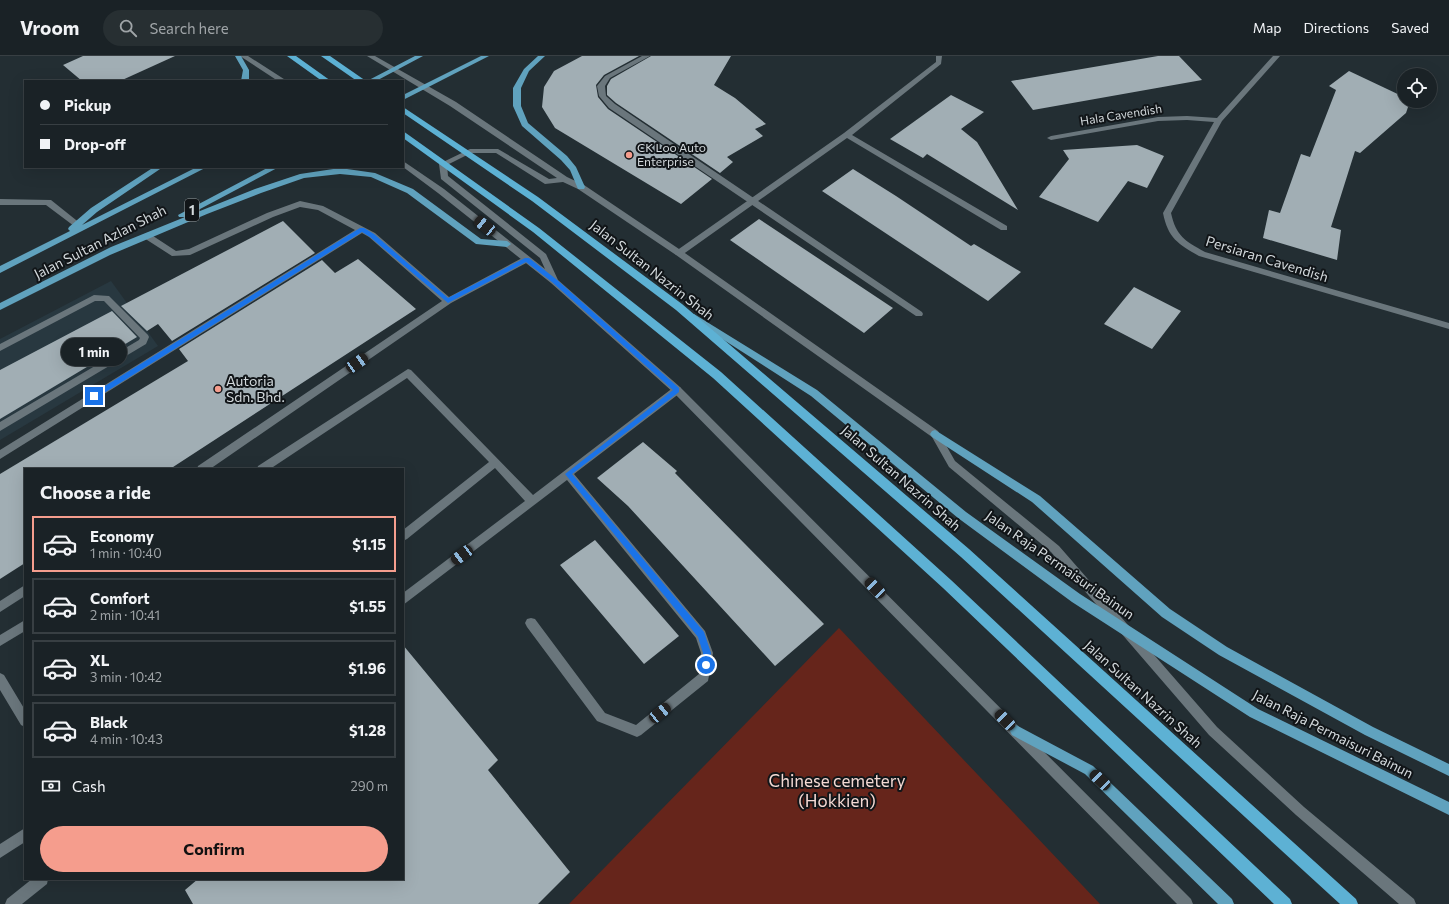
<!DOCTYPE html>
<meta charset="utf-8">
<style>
body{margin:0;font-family:Commissioner,sans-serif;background:#272f32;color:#f1f3f6;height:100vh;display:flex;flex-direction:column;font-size:15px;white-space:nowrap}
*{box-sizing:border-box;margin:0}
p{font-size:13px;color:#9fa4a7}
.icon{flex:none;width:22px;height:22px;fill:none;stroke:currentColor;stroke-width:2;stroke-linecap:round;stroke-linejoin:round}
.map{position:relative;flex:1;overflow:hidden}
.details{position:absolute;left:24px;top:412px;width:380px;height:412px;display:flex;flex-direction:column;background:#1a2226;border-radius:0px;box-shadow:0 4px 16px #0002,0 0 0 1px #383f43}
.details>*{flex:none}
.guide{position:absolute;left:24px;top:24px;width:380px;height:88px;border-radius:0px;box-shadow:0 4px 16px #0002,0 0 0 1px #383f43;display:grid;align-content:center;height:88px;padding:0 16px;background:#1a2226}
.controls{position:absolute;left:1397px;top:12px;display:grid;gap:8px}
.controls a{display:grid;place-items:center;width:40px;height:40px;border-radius:50%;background:#1a2226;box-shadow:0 4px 16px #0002,0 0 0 1px #383f43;font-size:20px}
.end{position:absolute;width:18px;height:18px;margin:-9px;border:5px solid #1a73e8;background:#fff;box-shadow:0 0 0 2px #fff}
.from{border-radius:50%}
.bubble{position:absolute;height:28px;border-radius:14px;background:#1a2226;box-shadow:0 4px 16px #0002,0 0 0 1px #383f43;font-size:13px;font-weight:700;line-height:28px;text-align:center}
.car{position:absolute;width:12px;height:24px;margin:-12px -6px;border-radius:5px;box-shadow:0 0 3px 1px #0007;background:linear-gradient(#222 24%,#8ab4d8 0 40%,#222 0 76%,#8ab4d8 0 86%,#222 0)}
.guide b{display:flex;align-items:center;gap:14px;height:38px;font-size:15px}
.guide b+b{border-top:1px solid #383f43}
.guide i{width:10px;height:10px;background:#f1f3f6}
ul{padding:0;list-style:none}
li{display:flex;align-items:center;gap:12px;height:56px;margin:0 8px 6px;padding:0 8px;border:2px solid #383f43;border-radius:0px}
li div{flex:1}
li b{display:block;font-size:15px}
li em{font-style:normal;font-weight:700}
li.current{border-color:#f59d8d}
li>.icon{width:36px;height:36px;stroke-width:1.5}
h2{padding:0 16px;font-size:18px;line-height:48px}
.pay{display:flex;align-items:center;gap:10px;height:44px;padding:0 16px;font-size:15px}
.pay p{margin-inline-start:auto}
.action{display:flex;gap:8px;margin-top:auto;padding:8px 16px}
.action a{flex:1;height:46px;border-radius:24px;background:#f59d8d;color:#111;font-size:16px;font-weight:700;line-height:46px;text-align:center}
header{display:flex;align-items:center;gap:24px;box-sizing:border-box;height:56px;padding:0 20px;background:#1a2226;border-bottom:1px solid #383f43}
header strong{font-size:19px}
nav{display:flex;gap:22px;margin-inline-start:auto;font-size:14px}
.search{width:280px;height:36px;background:#272f32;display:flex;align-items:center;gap:10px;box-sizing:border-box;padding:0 14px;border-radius:22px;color:#9fa4a7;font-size:15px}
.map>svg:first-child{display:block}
.built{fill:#283840}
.green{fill:#66251b}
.building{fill:#a1aeb4}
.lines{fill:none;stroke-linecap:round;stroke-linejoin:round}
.service{fill:#6a767c;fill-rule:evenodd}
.minor{fill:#6a767c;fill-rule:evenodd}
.tertiary{fill:#6a767c;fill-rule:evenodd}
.primary{fill:#60a2be;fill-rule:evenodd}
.trunk{fill:#5db1d4;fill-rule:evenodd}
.route{fill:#1a73e8}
.poi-dot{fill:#f59d8d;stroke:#111518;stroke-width:1.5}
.labels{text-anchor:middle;stroke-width:4;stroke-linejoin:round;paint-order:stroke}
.far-street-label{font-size:12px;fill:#d3d9dc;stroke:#111518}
.far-poi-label{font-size:12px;fill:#d3d9dc;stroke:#111518;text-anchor:start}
.shield{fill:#111518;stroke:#999ea1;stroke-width:1}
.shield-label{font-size:13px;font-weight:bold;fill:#d3d9dc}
.street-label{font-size:14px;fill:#d3d9dc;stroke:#111518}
.poi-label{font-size:14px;fill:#d3d9dc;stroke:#111518;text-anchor:start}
.near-park-label{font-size:17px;fill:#f4d9d3;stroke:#111518}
</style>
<header>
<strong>Vroom</strong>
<div class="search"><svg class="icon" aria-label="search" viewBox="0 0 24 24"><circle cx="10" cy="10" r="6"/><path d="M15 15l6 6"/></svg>Search here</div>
<nav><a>Map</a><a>Directions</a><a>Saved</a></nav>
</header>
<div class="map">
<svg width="1449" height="848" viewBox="0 0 1449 848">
<rect width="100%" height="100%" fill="#232e33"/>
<path class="built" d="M111 225 158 290 0 384V283Z"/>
<path class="green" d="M839 572 1100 848H569Z"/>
<path class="building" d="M83 0H175L120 25H82L63 9Z
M582 0H639L604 19 596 29 598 41 608 53 712 123 681 148 555 72 542 51 544 31 554 15Z
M651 0H731L714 29 735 42 766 68 755 73 763 80 727 101 733 106 720 117 616 47 607 39V30L611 23Z
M1158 0H1179L1202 24 1033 54 1011 25Z
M1349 15 1404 41V45H1410L1406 57 1360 97 1355 95 1331 171 1341 174 1337 204 1263 182 1269 154 1280 157 1301 98 1310 101 1336 34 1329 30Z
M951 39 984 56 961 73 977 86 1018 154 927 98 923 102 890 83Z
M1137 89 1164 100 1147 132 1128 125 1098 166 1039 141 1069 103 1063 94Z
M853 113 896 140 971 190 974 188 1021 216 988 245 822 135Z
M759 163 893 252 864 277 730 184Z
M283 165 315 197 172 285 158 268 147 275 121 250Z
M358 203 416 253 170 413H25V507L0 523V418L188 305 179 293 322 204 335 217Z
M1134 231 1181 255 1152 293 1104 268Z
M112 255 137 281 0 363V314Z
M643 386 677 415 675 417 824 568 775 610 628 450 597 422Z
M595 484 679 580 644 608 560 509Z
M403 589 498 704 488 714 570 816 538 848H193L185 834 198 823H403Z"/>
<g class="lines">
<path class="service" d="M642 0H650L610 22 605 30 606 40 615 48 922 256 923 258 922 260H916L609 52 599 40 597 30 605 20Z
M0 143 51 144 81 168 77 171 74 170 46 149H0Z
M300 145 323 150 375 177 449 241 524 201 527 200 531 203 530 205 451 247 210 413H197L198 410 442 245 369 181 362 177 0 403V394L355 174 318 154 300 151 273 161 190 199 172 200 144 182V178H150L176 195 189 193 267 157Z
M94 239 109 240 148 279 149 281 146 288 0 375V366L139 284 140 282 104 245H95L0 295V288Z
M408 313 411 314 533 439 674 331H680L682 334 680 337 574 418 705 575 713 597 708 625 641 679 637 681 597 665 527 571 525 567 527 563 531 562 535 563 605 657 636 669 699 618 701 597 696 582 567 424 403 549V537L525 445 495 412 407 483 403 485V474L489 406 407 322 270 413H257L258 410Z
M25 529V540L0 556V545Z
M25 564V575L0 590V579Z
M0 617 4 619 25 654V671L21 669 0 634Z
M25 772V786L0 802V788Z
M32 823H48L47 828 22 848H5L7 843Z"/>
<path class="minor" d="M936 0H942L941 8 852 79 1007 170V174H1001L847 82 682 199H676L675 197 676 195 844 77 936 6Z
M1273 0H1280L1222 65 1171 157C1176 180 1185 185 1205 196L1449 267V273L1199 200C1178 188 1168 182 1163 157L1214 66 1187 64 1158 65 1051 84 1047 82 1051 80 1158 61 1187 60 1217 62Z"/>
<path class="tertiary" d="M240 0H248L287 25H278Z
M367 0H375L456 46 567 121 584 129 682 195 938 375 955 405 1059 490 1217 671 1304 751 1414 843 1416 848H1399L1296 759 1209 679 1051 496 949 411 932 381 676 199 578 133 563 126 545 128 496 97H471L447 109 448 120 546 198 558 224 680 331 1191 843 1193 848H1177L674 337 551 227 438 137 403 111V105L444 133 545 213 540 202 441 123 439 108 470 93H498L549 123 557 122 450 50Z"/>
<path class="primary" d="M235 0H241L249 14V25H241L243 14Z
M415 0H423L376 25H367Z
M481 0H489L403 44V39Z
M538 0H545L529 15 521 32V50L528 67 567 100 576 111 585 131 584 133H578L570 114 561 104 522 70 513 50V32L524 13Z
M154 111H163L97 156 82 169 197 111H207L0 217V210L70 175 68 173 69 171 91 152Z
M269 111H279L185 161 255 133 300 118 340 112 375 117 413 133 481 183 507 185 511 188 507 191 476 188 407 137 371 121 340 118 304 122 261 137 207 158 110 199 0 254V247L111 191 185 161H179L178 159Z
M694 258 817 334 966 456 1080 538 1258 653 1449 746V759L1250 661 1072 546 958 462 811 340 691 263 690 261 691 259Z
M935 374 1040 440 1170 553 1227 591 1373 671 1449 708V720L1365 679 1219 599 1162 561 1032 446 932 381 930 378 932 375Z
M1016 669 1093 710 1232 843 1234 848H1218L1085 718 1012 679 1010 675 1012 671Z"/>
<path class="trunk" d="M287 0H296L331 25H322Z
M321 0H330L366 25H357Z
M403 51 538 141 682 248 969 493 1356 843 1358 848H1340L961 501 676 254 532 145 403 57Z
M403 75 539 172 721 316 951 524 1290 843 1292 848H1274L943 532 713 322 533 176 403 82Z"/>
</g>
<path class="route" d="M360 172H364L374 178 448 242 525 202H529L556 223 679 332V336L572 418 704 576 711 597 708 611H703V597L698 581 565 418 673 334 552 226 526 206 448 247 370 181 362 176 96 342H92V338Z"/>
<g class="poi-dot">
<circle cx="629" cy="99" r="4"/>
<circle cx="218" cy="333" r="4"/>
</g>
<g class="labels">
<g class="far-street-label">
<text transform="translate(1121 59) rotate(-9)" y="4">Hala Cavendish</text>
</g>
<g class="far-poi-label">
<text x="637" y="96">CK Loo Auto<tspan x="637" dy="14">Enterprise</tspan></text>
</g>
<rect class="shield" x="185" y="143" width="14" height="22" rx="3"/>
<g class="shield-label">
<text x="192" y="159">1</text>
</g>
<g class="street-label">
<text transform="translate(100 186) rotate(-27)" y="5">Jalan Sultan Azlan Shah</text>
<text transform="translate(1267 203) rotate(17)" y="5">Persiaran Cavendish</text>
<text transform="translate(652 214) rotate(38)" y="5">Jalan Sultan Nazrin Shah</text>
<text transform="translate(901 422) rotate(41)" y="5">Jalan Sultan Nazrin Shah</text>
<text transform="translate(1060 509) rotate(35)" y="5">Jalan Raja Permaisuri Bainun</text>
<text transform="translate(1143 638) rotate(42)" y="5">Jalan Sultan Nazrin Shah</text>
<text transform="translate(1333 678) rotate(27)" y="5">Jalan Raja Permaisuri Bainun</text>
</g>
<g class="poi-label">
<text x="226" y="330">Autoria<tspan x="226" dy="16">Sdn. Bhd.</tspan></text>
</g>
<g class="near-park-label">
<text x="837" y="731">Chinese cemetery<tspan x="837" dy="20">(Hokkien)</tspan></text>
</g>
</g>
</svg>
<div class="controls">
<a><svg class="icon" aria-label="locate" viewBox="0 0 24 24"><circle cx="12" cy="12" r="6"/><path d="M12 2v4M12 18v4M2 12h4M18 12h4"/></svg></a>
</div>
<i class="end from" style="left:706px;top:609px"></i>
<i class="end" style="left:94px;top:340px"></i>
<div class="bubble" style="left:61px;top:282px;width:66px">1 min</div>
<i class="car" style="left:485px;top:170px;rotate:309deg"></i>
<i class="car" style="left:357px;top:307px;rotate:56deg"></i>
<i class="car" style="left:462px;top:499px;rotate:233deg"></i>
<i class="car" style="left:875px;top:532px;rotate:316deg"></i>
<i class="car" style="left:660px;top:657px;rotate:51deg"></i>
<i class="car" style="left:1005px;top:664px;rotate:316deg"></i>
<i class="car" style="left:1100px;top:724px;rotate:314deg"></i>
<div class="guide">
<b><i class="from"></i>Pickup</b>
<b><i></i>Drop-off</b>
</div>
<section class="details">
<h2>Choose a ride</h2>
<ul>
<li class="current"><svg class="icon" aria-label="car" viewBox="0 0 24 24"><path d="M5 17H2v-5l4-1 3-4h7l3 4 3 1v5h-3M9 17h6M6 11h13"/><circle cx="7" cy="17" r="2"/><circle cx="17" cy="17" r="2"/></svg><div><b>Economy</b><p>1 min · 10:40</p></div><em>$1.15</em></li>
<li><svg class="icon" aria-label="car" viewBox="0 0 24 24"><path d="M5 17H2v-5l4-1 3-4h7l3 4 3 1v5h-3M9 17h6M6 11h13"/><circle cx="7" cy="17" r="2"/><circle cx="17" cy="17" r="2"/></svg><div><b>Comfort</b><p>2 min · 10:41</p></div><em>$1.55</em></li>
<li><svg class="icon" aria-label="car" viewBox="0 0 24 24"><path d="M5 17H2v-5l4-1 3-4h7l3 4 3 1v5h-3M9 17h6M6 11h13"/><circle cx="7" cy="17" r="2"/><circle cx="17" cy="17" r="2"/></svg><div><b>XL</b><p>3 min · 10:42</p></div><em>$1.96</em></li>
<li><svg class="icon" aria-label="car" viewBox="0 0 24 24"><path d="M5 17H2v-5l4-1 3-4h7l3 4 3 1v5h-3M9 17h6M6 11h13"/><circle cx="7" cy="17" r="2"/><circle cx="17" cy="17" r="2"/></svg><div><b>Black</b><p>4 min · 10:43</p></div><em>$1.28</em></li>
</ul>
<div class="pay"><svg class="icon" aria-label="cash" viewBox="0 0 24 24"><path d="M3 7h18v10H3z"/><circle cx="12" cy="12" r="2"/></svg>Cash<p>290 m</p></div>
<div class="action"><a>Confirm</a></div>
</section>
</div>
